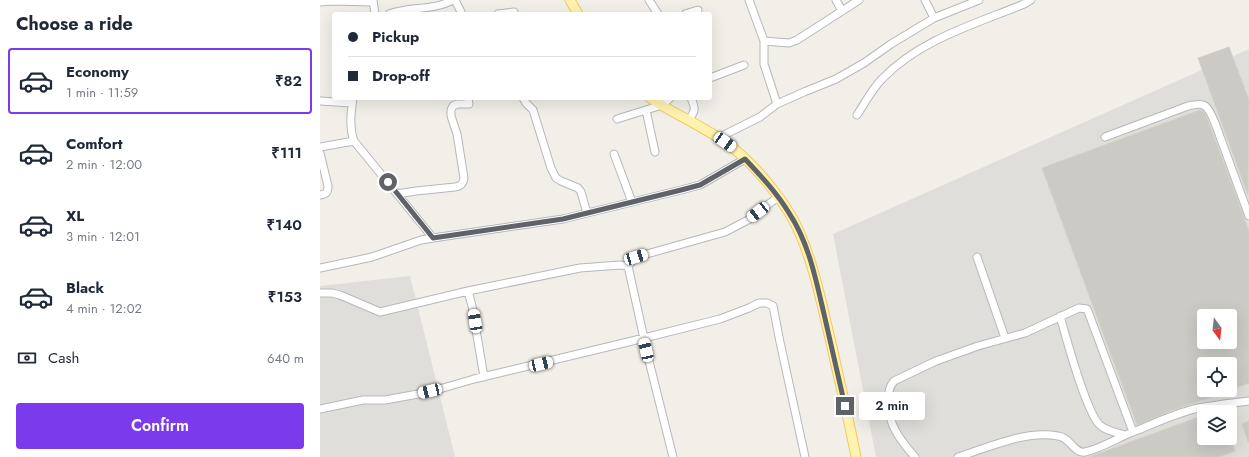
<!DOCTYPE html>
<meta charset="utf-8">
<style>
body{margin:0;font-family:Jost,sans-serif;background:#f2f2f3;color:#1f2937;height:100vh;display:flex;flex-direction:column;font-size:15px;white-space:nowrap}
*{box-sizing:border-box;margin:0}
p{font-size:13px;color:#747a83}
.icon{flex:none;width:22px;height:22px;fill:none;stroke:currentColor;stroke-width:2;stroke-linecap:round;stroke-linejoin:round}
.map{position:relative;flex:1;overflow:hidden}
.sheet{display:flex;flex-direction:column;background:#fff;width:320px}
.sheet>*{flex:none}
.banner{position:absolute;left:12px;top:12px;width:380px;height:88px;border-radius:4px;box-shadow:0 4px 16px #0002;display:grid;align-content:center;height:88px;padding:0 16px;background:#fff}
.needle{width:26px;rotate:165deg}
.fabs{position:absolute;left:877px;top:309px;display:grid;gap:8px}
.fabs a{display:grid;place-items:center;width:40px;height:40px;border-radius:4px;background:#fff;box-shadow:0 4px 16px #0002;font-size:20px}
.end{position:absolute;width:18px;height:18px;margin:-9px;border:5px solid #5f6368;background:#fff;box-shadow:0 0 0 2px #fff}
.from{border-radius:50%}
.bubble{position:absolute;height:28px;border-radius:4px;background:#fff;box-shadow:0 4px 16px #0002;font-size:13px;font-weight:600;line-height:28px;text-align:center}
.car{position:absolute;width:12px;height:24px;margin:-12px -6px;border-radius:5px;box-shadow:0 0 3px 1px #0007;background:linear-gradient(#fff 24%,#345 0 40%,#fff 0 76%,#345 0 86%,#fff 0)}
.banner b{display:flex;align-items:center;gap:14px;height:38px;font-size:15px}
.banner b+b{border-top:1px solid #e0e1e3}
.banner i{width:10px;height:10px;background:#1f2937}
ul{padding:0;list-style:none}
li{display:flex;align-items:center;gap:12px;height:66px;margin:0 8px 6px;padding:0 8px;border:2px solid transparent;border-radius:4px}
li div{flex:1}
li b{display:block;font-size:15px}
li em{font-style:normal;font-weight:600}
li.on{border-color:#7c3aed}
li>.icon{width:36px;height:36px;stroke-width:1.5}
h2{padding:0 16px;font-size:18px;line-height:48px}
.pay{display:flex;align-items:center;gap:10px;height:44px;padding:0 16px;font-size:15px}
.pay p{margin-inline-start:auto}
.action{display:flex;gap:8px;margin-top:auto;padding:8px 16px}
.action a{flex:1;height:46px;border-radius:4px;background:#7c3aed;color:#fff;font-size:16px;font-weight:600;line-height:46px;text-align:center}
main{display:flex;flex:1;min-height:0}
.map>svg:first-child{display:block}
.industrial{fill:#e0deda;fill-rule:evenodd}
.building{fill:#cccac5;stroke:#d6d1c6;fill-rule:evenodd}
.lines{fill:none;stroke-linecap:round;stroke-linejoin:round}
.minor-casing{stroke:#b5b8bc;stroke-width:9}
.major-casing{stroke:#f2c960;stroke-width:11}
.minor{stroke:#fff;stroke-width:7}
.major{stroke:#fff2af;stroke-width:9}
.route{stroke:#5f6368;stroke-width:5}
</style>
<main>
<section class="sheet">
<h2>Choose a ride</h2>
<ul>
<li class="on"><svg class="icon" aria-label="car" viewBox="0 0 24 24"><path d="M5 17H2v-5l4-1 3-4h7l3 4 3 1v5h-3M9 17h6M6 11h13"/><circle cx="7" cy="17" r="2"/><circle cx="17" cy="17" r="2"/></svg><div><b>Economy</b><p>1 min · 11:59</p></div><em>₹82</em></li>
<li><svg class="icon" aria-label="car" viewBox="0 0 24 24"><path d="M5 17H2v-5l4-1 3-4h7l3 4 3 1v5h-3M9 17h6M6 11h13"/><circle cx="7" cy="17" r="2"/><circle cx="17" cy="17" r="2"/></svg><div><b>Comfort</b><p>2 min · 12:00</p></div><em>₹111</em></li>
<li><svg class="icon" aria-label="car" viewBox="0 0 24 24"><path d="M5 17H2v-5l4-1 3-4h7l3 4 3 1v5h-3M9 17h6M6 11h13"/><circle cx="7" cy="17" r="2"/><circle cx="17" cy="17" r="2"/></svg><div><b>XL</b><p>3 min · 12:01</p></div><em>₹140</em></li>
<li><svg class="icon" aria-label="car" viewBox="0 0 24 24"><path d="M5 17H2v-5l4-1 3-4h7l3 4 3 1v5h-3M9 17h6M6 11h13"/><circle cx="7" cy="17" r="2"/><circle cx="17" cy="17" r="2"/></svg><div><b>Black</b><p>4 min · 12:02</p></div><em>₹153</em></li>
</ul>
<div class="pay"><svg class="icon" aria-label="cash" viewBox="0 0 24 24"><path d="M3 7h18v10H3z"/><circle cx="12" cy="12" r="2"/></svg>Cash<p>640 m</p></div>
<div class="action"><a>Confirm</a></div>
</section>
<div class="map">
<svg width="929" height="457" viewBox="0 0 929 457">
<rect width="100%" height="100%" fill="#f1efe8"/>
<path class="industrial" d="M929 49V457H556L513 234ZM884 316H910V342H884ZM884 364H910V390H884ZM884 412H910V438H884Z
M90 276 135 457H0V286Z"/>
<path class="building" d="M909 47 929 100 928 195 878 58Z
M880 110 883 111 886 115 929 231V383L910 390V364H884V390L909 391 853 410 817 425 722 168ZM884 316H910V342H884Z
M884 415V438H911L915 451 899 457H769Z
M929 421V442H928L922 424Z"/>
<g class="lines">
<defs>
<path id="minor" d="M53 0 55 14
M135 0 142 14
M329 0 338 14
M429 0 444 41V64L457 104
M516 0 522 11
M605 0 614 18
M0 2 10 1 53 2
M69 14C90 6 113 11 133 0
M178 14 194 12
M365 14 378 10
M444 41 469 43 477 40 539 0
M390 78 424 65
M33 98C31 112 29 127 34 141L113 238
M203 98 206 103 213 110 231 168 236 178 241 181 258 188 261 192 267 213
M0 101 32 103
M326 110 335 152
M537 115C545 103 552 89 562 79 599 40 655 24 704 4L711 0
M297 119 342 105 350 98
M369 120C375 111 376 109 371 98
M785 137 868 106C887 101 888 107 895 123L929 216
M398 138 440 117 457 104 484 92 516 79 544 63 571 44 614 18 659 0
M0 147 34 141
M0 153 8 186C8 193 6 194 0 195
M294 154 312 202
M77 194 96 191 135 187C141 186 143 184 144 178L137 134 131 116V110L133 106 137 104H149L148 98
M657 257 685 338
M308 266 316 257 405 232 428 220 458 197
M0 268 52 257 101 240 113 238 243 219 361 190 380 185 425 159
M148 291 152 306 164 377
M0 293H12L20 295 60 312 148 291 260 268 300 265 308 266 329 361 353 457
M740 316C746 337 767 416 781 426 787 431 798 433 805 435
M0 409 43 400H65L98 394 123 388 154 379 308 342 400 319 429 308 439 303H447L453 306 460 342 485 457
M595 457C586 447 575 434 571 420 570 415 570 410 569 405 568 396 568 388 574 381L616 361 658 346 705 333 759 308 767 309 769 314 813 432
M638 457C670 447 705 430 738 436 750 437 754 454 765 452 783 448 800 436 818 430 837 422 857 413 878 408 895 405 912 403 929 401"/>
<path id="major" d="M250 0 258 14
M330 98C357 116 388 128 413 148 439 169 469 206 481 236 496 272 503 310 512 347 520 384 529 420 536 457"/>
</defs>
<use href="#minor" class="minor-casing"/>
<use href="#major" class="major-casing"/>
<use href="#minor" class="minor"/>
<use href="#major" class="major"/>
</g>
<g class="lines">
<path class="route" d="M68 182 113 238 243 219 361 190 380 185 425 159C441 176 457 193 469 213 489 243 496 280 504 314 511 345 518 376 525 406"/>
</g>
</svg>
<div class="fabs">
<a><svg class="needle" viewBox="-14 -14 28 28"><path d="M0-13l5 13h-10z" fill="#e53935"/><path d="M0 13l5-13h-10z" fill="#747a83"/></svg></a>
<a><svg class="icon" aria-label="locate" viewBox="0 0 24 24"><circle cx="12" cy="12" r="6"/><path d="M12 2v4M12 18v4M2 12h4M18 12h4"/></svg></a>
<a><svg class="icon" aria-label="layers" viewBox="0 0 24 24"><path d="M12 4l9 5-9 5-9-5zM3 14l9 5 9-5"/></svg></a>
</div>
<i class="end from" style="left:68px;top:182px"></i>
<i class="end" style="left:525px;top:406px"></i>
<div class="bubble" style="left:539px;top:392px;width:66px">2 min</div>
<i class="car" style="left:405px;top:142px;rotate:124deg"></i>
<i class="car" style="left:438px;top:212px;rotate:232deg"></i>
<i class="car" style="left:316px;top:257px;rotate:74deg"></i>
<i class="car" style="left:155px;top:321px;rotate:351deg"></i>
<i class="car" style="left:326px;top:350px;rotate:347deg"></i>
<i class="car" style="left:221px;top:364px;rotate:77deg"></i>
<i class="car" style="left:110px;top:391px;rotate:257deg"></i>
<div class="banner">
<b><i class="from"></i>Pickup</b>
<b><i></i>Drop-off</b>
</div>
</div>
</main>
